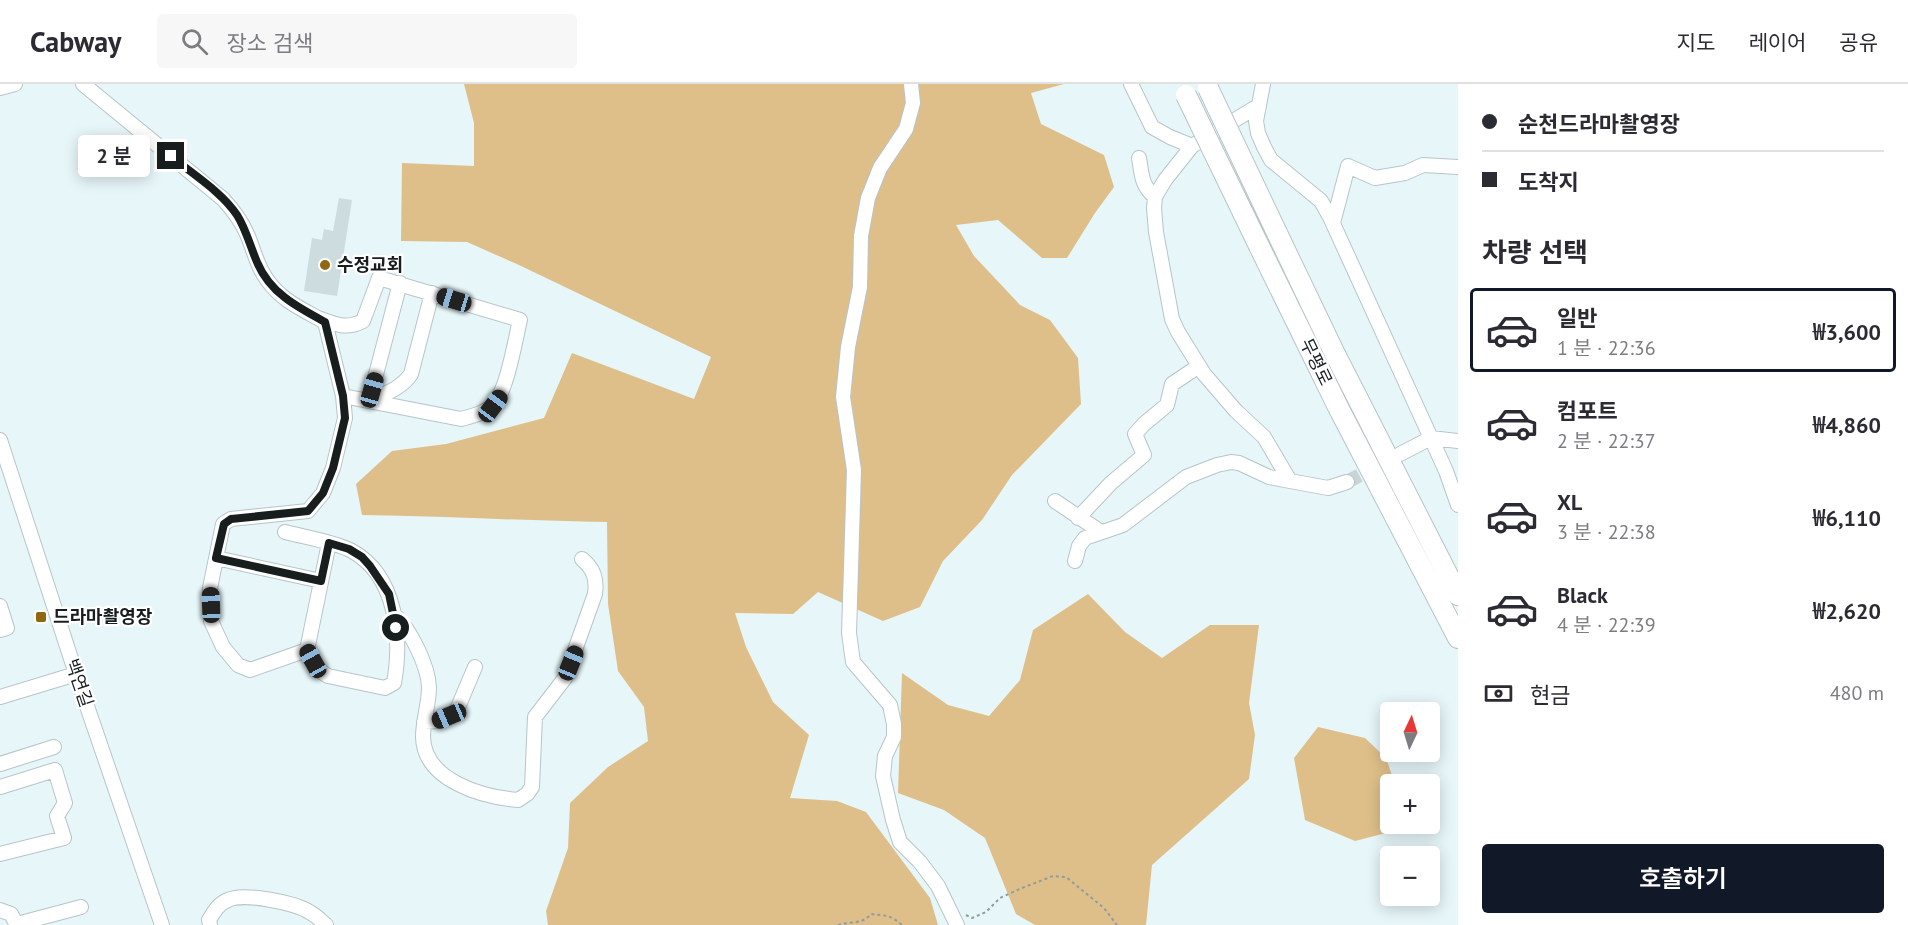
<!DOCTYPE html>
<html lang="ko">
<meta charset="utf-8">
<style>
body{margin:0;font-family:"PT Sans","Noto Sans KR",sans-serif;background:#f7f7f7;color:#2b2b33;height:100vh;display:flex;flex-direction:column;font-size:22px;white-space:nowrap}
*{box-sizing:border-box;margin:0}
p{font-size:20px;color:#7c7c81}
.icon{flex:none;width:33px;height:33px;fill:none;stroke:currentColor;stroke-width:2;stroke-linecap:round;stroke-linejoin:round}
.map{position:relative;flex:1;overflow:hidden}
.panel{display:flex;flex-direction:column;background:#fff;width:450px}
.panel>*{flex:none}
.top-card{display:grid;align-content:center;height:132px;padding:0 24px;background:#fff}
.needle{width:39px;rotate:4deg}
.controls{position:absolute;left:1380px;top:618px;display:grid;gap:12px}
.controls a{display:grid;place-items:center;width:60px;height:60px;border-radius:6px;background:#fff;box-shadow:0 3px 15px #0003;font-size:30px}
.end{position:absolute;width:27px;height:27px;margin:-14px;border:8px solid #181d1e;background:#fff;box-shadow:0 0 0 3px #fff}
.from{border-radius:50%}
.bubble{position:absolute;height:42px;border-radius:6px;background:#fff;box-shadow:0 3px 15px #0003;font-size:20px;font-weight:600;line-height:42px;text-align:center}
.car{position:absolute;width:18px;height:36px;margin:-18px -9px;border-radius:8px;box-shadow:0 0 4px 2px #0007;background:linear-gradient(#222 24%,#8ab4d8 0 40%,#222 0 76%,#8ab4d8 0 86%,#222 0)}
.top-card b{display:flex;align-items:center;gap:21px;height:57px;font-size:22px}
.top-card b+b{border-top:2px solid #e1e1e2}
.top-card i{width:15px;height:15px;background:#2b2b33}
ul{padding:0;list-style:none}
li{display:flex;align-items:center;gap:18px;height:84px;margin:0 12px 9px;padding:0 12px;border:3px solid transparent;border-radius:6px}
li div{flex:1}
li b{display:block;font-size:22px}
li em{font-style:normal;font-weight:600}
li.on{border-color:#111827}
li>.icon{width:54px;height:54px;stroke-width:1.5}
h2{padding:0 24px;font-size:27px;line-height:72px}
.pay{display:flex;align-items:center;gap:15px;height:66px;padding:0 24px;font-size:22px}
.pay p{margin-inline-start:auto}
.button{display:flex;gap:12px;margin-top:auto;padding:12px 24px}
.button a{flex:1;height:69px;border-radius:6px;background:#111827;color:#fff;font-size:24px;font-weight:600;line-height:69px;text-align:center}
header{display:flex;align-items:center;gap:36px;box-sizing:border-box;height:84px;padding:0 30px;background:#fff;border-bottom:2px solid #e1e1e2}
header strong{font-size:28px}
nav{display:flex;gap:33px;margin-inline-start:auto;font-size:21px}
.search{width:420px;height:54px;background:#f7f7f7;display:flex;align-items:center;gap:15px;box-sizing:border-box;padding:0 21px;border-radius:6px;color:#7c7c81;font-size:22px}
main{display:flex;flex:1;min-height:0}
.map>svg:first-child{display:block}
.green{fill:#debf89}
.building{fill:#cddcdf}
.lines{fill:none;stroke-linecap:round;stroke-linejoin:round}
.minor-tunnel{stroke:#c8d5d8;stroke-width:14;stroke-dasharray:14 7;stroke-linecap:butt}
.minor-casing{stroke:#b7c5c8;stroke-width:16}
.highway-casing{stroke:#b7c5c8;stroke-width:22}
.path{stroke:#919c9e;stroke-width:2;stroke-dasharray:3 3;stroke-linecap:butt}
.minor{stroke:#fff;stroke-width:14}
.highway{stroke:#fff;stroke-width:20}
.highway-bridge-casing{stroke:#b7c5c8;stroke-width:22;stroke-linecap:butt}
.highway-bridge{stroke:#fff;stroke-width:20}
.route{stroke:#181d1e;stroke-width:8}
.poi-dot{fill:#90680f;stroke:#fff;stroke-width:2}
.labels{text-anchor:middle;stroke-width:4.5;stroke-linejoin:round;paint-order:stroke}
.poi-label{font-size:18px;font-weight:bold;fill:#181d1e;stroke:#fff;text-anchor:start}
.street-label{font-size:18px;fill:#181d1e;stroke:#fff}
</style>
<header>
<strong>Cabway</strong>
<div class="search"><svg class="icon" aria-label="search" viewBox="0 0 24 24"><circle cx="10" cy="10" r="6"/><path d="M15 15l6 6"/></svg>장소 검색</div>
<nav><a>지도</a><a>레이어</a><a>공유</a></nav>
</header>
<main>
<div class="map">
<svg width="1458" height="841" viewBox="0 0 1458 841">
<rect width="100%" height="100%" fill="#e7f6f9"/>
<path class="green" d="M464 0H1064L1031 9 1041 40 1104 71 1114 103 1095 129 1067 174H1042L998 136 956 141 974 172 1020 221 1050 236 1078 274 1081 320 1012 391 982 436 943 477 920 523 883 537 818 508 793 530 735 529 746 563 773 618 809 651 790 714 837 717 866 728 930 814 938 841H548L546 827 568 764 570 719 608 683 648 657 644 623 618 587 608 520 607 438C525 437 444 432 362 431L356 400 392 367 446 360 544 334 572 269 694 315 711 273 519 181 467 158 401 157 402 79 474 82V39Z
M1088 510 1125 548 1162 574 1210 541H1259L1249 619 1255 651 1249 695 1152 781 1146 841H1035L1016 830 985 754 944 726 898 709 902 589 948 621 989 632 1020 596 1033 546Z
M1318 643 1365 654 1386 674 1395 700H1390V736L1386 749 1355 757 1305 736 1294 674Z"/>
<path class="building" d="M339 114 352 116 337 212 304 207 312 154 322 156 324 145 333 147Z"/>
<g class="lines">
<path class="minor-tunnel" d="M1347 398 1377 382"/>
<defs>
<path id="minor" d="M83 0 223 115C233 126 241 136 247 150 254 166 257 183 268 197 282 217 304 226 325 238L343 312 345 334 333 384 323 409 308 427 231 435 223 440 210 504 211 537 223 563 238 581 250 586 307 566 320 587 328 592 385 604 394 599C402 554 397 492 352 467 336 458 304 453 285 448
M911 0 913 19 906 45 880 84 868 114 861 152 860 203 848 263 843 313 854 386 849 549 853 578 890 621 894 640V653L885 672 883 692 893 736 900 758 920 778 938 802 957 841
M1131 0 1152 43 1170 53 1192 62
M1263 0 1256 37 1258 49 1264 63 1271 76 1321 117 1330 133 1446 387 1458 421
M0 4 15 0
M1258 22 1192 62 1165 96 1155 113 1154 124 1156 148 1172 235 1178 248 1204 290 1236 327 1264 353 1290 397 1328 404 1347 398
M1139 74C1142 91 1141 101 1155 113
M1333 139 1348 82 1375 94 1405 89 1423 81 1458 83
M318 234C335 240 346 246 363 237L379 194 520 236C515 257 507 306 494 320 486 329 472 332 461 335L343 312
M369 317C384 310 401 305 411 290L432 209
M369 317 400 199
M0 356 76 590 162 841
M1400 370 1431 354 1458 357
M1055 417 1101 448
M1078 434 1111 399 1144 371 1135 350 1144 340 1167 321 1172 300 1199 282
M216 474 321 497
M1075 477 1079 462 1085 454 1123 441 1186 393 1217 381 1231 378 1239 379 1269 393 1290 397
M0 522 7 544 0 546
M394 530C410 545 428 581 429 603 429 620 423 636 423 653 424 697 483 713 518 716L527 710 532 703 535 633 565 594 595 510C597 495 594 485 582 475
M307 566 329 459
M0 613 76 590
M424 638 438 637 456 628 475 583
M0 680 54 663
M0 703 55 686 65 719 57 732 64 754 0 770
M0 826 11 830 17 841
M17 840 81 823
M210 841 209 836C214 828 218 820 228 816 243 808 297 819 311 829 317 832 321 837 326 841"/>
<path id="highway" d="M1277 149 1334 268 1458 511
M1259 162 1338 323 1458 554"/>
</defs>
<use href="#minor" class="minor-casing"/>
<use href="#highway" class="highway-casing"/>
<path class="path" d="M966 831 972 834 986 828 1000 814 1022 804 1053 792 1066 793 1104 824 1117 841
M838 841C850 837 862 841 871 830 886 832 889 830 902 841"/>
<use href="#minor" class="minor"/>
<use href="#highway" class="highway"/>
<defs>
<path id="highway-bridge" d="M1208 4 1277 149
M1186 11 1259 162"/>
</defs>
<use href="#highway-bridge" class="highway-bridge-casing"/>
<use href="#highway-bridge" class="highway-bridge"/>
</g>
<g class="lines">
<path class="route" d="M171 72C192 90 221 107 237 131 246 145 250 162 257 178 270 209 297 223 325 238L343 312 345 334 333 384 323 409 308 427 231 435 224 440 216 474 321 497 329 459 349 465 362 473 370 482 389 510 396 544"/>
</g>
<g class="poi-dot">
<circle cx="325" cy="181" r="6"/>
<rect x="35" y="527" width="12" height="12" rx="3"/>
</g>
<g class="labels">
<g class="poi-label">
<text x="337" y="187">수정교회</text>
<text x="53" y="539">드라마촬영장</text>
</g>
<g class="street-label">
<text transform="translate(1316 278) rotate(64)" y="6">무평로</text>
<text transform="translate(79 599) rotate(71)" y="6">백연길</text>
</g>
</g>
</svg>
<div class="controls">
<a><svg class="needle" viewBox="-14 -14 28 28"><path d="M0-13l5 13h-10z" fill="#e53935"/><path d="M0 13l5-13h-10z" fill="#7c7c81"/></svg></a>
<a>+</a>
<a>−</a>
</div>
<i class="end from" style="left:396px;top:544px"></i>
<i class="end" style="left:171px;top:72px"></i>
<div class="bubble" style="left:78px;top:51px;width:72px">2 분</div>
<i class="car" style="left:454px;top:216px;rotate:287deg"></i>
<i class="car" style="left:372px;top:306px;rotate:16deg"></i>
<i class="car" style="left:493px;top:322px;rotate:37deg"></i>
<i class="car" style="left:211px;top:521px;rotate:358deg"></i>
<i class="car" style="left:313px;top:577px;rotate:331deg"></i>
<i class="car" style="left:571px;top:579px;rotate:22deg"></i>
<i class="car" style="left:449px;top:632px;rotate:247deg"></i>
</div>
<section class="panel">
<div class="top-card">
<b><i class="from"></i>순천드라마촬영장</b>
<b><i></i>도착지</b>
</div>
<h2>차량 선택</h2>
<ul>
<li class="on"><svg class="icon" aria-label="car" viewBox="0 0 24 24"><path d="M5 17H2v-5l4-1 3-4h7l3 4 3 1v5h-3M9 17h6M6 11h13"/><circle cx="7" cy="17" r="2"/><circle cx="17" cy="17" r="2"/></svg><div><b>일반</b><p>1 분 · 22:36</p></div><em>₩3,600</em></li>
<li><svg class="icon" aria-label="car" viewBox="0 0 24 24"><path d="M5 17H2v-5l4-1 3-4h7l3 4 3 1v5h-3M9 17h6M6 11h13"/><circle cx="7" cy="17" r="2"/><circle cx="17" cy="17" r="2"/></svg><div><b>컴포트</b><p>2 분 · 22:37</p></div><em>₩4,860</em></li>
<li><svg class="icon" aria-label="car" viewBox="0 0 24 24"><path d="M5 17H2v-5l4-1 3-4h7l3 4 3 1v5h-3M9 17h6M6 11h13"/><circle cx="7" cy="17" r="2"/><circle cx="17" cy="17" r="2"/></svg><div><b>XL</b><p>3 분 · 22:38</p></div><em>₩6,110</em></li>
<li><svg class="icon" aria-label="car" viewBox="0 0 24 24"><path d="M5 17H2v-5l4-1 3-4h7l3 4 3 1v5h-3M9 17h6M6 11h13"/><circle cx="7" cy="17" r="2"/><circle cx="17" cy="17" r="2"/></svg><div><b>Black</b><p>4 분 · 22:39</p></div><em>₩2,620</em></li>
</ul>
<div class="pay"><svg class="icon" aria-label="cash" viewBox="0 0 24 24"><path d="M3 7h18v10H3z"/><circle cx="12" cy="12" r="2"/></svg>현금<p>480 m</p></div>
<div class="button"><a>호출하기</a></div>
</section>
</main>
